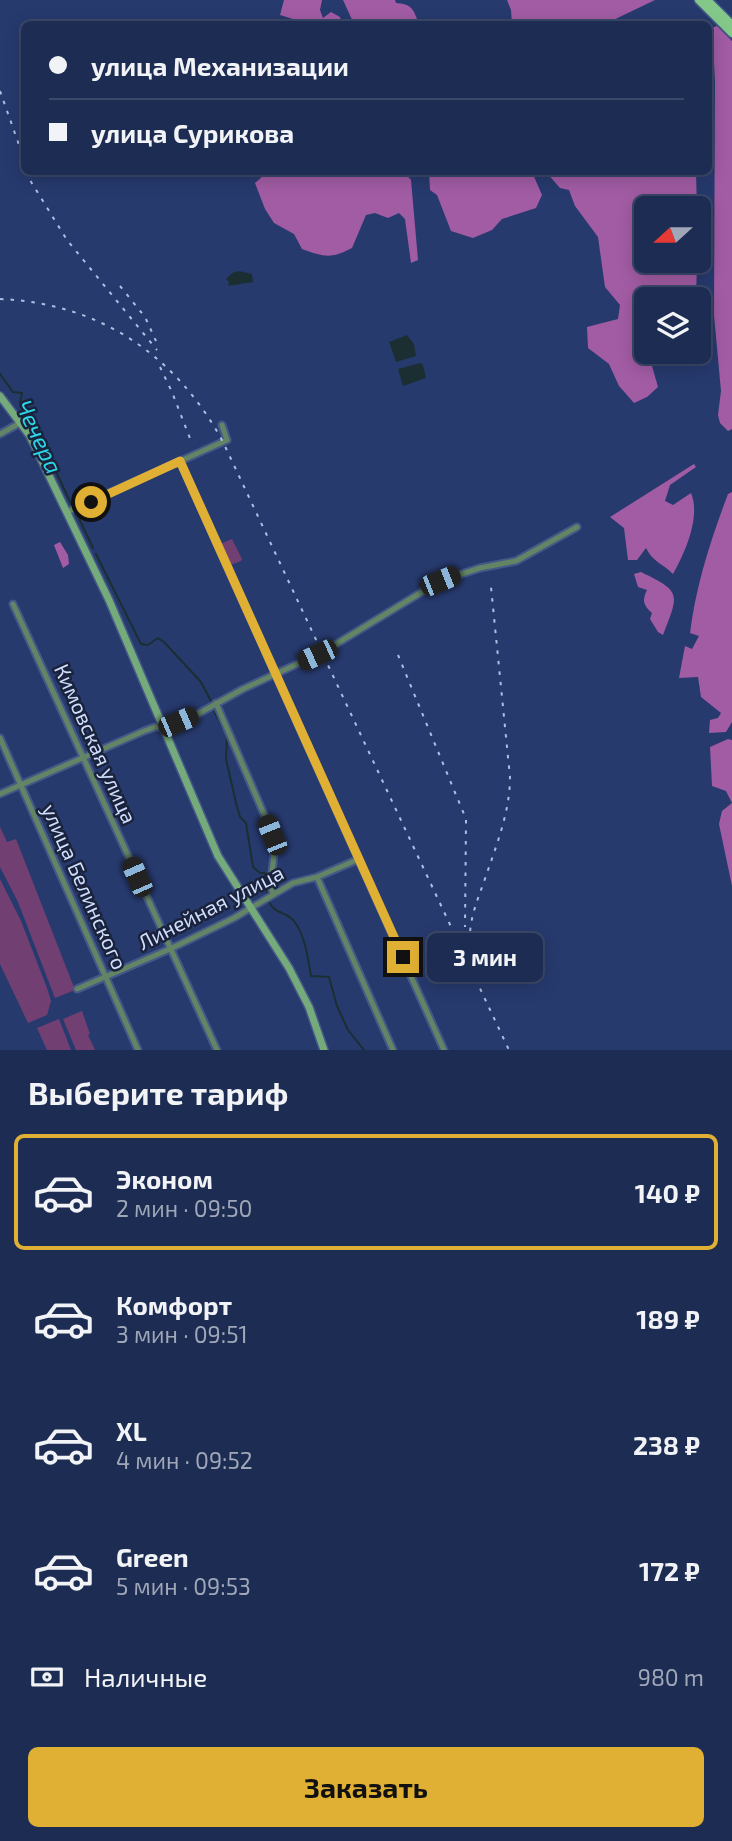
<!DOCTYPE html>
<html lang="ru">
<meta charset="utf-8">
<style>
body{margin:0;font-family:"Exo 2",sans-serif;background:#2a385c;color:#f1f3f6;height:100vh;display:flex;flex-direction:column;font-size:26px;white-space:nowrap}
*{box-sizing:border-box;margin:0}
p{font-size:23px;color:#a0a7b8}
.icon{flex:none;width:38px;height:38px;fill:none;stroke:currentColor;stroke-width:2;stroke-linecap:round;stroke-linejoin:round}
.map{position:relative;height:1050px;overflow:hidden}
.panel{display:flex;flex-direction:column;background:#1d2c52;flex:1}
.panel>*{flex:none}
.banner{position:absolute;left:21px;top:21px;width:691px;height:154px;border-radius:10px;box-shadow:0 4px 18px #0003,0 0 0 2px #3b4869;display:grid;align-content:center;height:154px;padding:0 28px;background:#1d2c52}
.needle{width:46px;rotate:249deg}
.fabs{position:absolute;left:634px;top:196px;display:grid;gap:14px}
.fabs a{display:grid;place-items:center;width:77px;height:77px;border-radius:10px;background:#1d2c52;box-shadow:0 4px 18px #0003,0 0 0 2px #3b4869;font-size:35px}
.end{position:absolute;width:32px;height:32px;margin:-16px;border:9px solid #e0b034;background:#111;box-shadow:0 0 0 4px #111}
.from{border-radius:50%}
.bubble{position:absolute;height:49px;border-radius:10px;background:#1d2c52;box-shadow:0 4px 18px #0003,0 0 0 2px #3b4869;font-size:23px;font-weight:700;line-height:49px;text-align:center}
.car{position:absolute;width:21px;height:42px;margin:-21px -10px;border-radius:9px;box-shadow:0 0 5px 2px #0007;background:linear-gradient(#222 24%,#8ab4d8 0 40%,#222 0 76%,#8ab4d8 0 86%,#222 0)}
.banner b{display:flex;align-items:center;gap:24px;height:66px;font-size:26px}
.banner b+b{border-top:2px solid #3b4869}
.banner i{width:18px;height:18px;background:#f1f3f6}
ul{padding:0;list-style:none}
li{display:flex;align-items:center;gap:21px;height:116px;margin:0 14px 10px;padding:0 14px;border:4px solid transparent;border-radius:10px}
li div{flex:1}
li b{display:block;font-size:26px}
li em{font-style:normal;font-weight:700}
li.active{border-color:#e0b034}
li>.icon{width:63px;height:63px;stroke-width:1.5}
h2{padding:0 28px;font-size:32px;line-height:84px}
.pay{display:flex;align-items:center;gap:18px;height:77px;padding:0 28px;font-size:26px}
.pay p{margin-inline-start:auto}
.action{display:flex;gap:14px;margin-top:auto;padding:14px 28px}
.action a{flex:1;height:80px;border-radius:10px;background:#e0b034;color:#111;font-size:28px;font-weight:700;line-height:80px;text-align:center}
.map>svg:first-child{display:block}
.green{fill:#723f73}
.forest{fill:#a25ca4}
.water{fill:#1b2f32}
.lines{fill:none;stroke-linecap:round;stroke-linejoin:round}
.stream{stroke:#1b2f32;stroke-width:2}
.street-casing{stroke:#455888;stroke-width:9}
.secondary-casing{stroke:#455888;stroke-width:10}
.primary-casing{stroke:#455888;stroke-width:11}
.street{stroke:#638465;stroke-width:5}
.secondary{stroke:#75aa7a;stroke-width:7}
.primary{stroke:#83c889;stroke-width:8}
.rail{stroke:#afbfe2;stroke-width:2;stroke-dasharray:3.5 7;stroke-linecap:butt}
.route{stroke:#e0b034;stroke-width:9}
.labels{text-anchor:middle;stroke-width:5;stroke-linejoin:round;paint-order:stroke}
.street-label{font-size:21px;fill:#cfdefd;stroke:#1a233b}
.water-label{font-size:23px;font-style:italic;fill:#2cd6e8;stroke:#1a233b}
</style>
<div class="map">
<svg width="732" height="1050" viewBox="0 0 732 1050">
<rect width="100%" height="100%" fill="#273a6e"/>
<path class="green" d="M232 539 242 559 241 561 228 566 219 547 220 544Z
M0 827 7 842 16 839 75 990 55 998 18 902 0 867Z
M0 879 21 921 47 988 51 1001 47 1015 28 1023 0 964Z
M82 1011 90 1034 88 1035 95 1050H76L63 1019Z
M59 1019 71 1050H47L37 1028Z"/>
<path class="forest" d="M284 0H322L320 10 323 18 331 12 340 17 342 24H298L293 19 280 15Z
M343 0H395L396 3C409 4 413 7 417 19H429L435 24H354Z
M507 0H655L605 24 592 20 586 24H512L511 10Z
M717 26 732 41V429L728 431 720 423 718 415 721 391 714 315 715 83 713 41 709 29Z
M276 172H404L411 180 418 260 411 263 405 219 399 213 388 218 375 213 366 215 352 248C331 259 324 257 302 249L294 234 274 223 265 209 255 183 264 175Z
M429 172H532L542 195 536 208 502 219 492 230 473 238 451 231 437 195 430 190Z
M546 172H696L697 208H646V261H697L696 299H646V352H667L652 366 658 387 647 397 634 403 619 386 609 364 588 348 587 327 618 319 620 305 605 287 598 237 575 206 569 190 560 188Z
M694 464 696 467 670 485 665 501 673 505 691 493C701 516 685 553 673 574 662 563 653 562 646 548L637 560H628L624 528 610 517Z
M732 492V722L726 732 709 733 710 720 718 718 721 713 701 697 698 677 679 678 685 646 692 649 699 636 690 633C696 585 711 539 728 494Z
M60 542 68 555 69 564 63 568 54 545Z
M641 572C682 592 679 593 663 635L658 632 650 619 652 613C643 605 642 600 647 590L638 587 634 574Z
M728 739 732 740V886L719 824 722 811 732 803 726 791 712 786 710 747Z"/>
<path class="water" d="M239 271 252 274 253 282 228 286 229 282 226 279 232 273Z
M407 335 414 344 416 356 396 362 389 342Z
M420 363 423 365 426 378 403 386 398 369Z"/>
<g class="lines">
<path class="stream" d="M0 374 13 392 22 393 20 403 40 437 72 506
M76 512 93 548
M96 554 141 644 148 645 158 638 164 642 201 682 212 703
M213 709 227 736 226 759 236 803 240 817 246 823 253 867 260 873H265L267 893
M269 901C273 914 286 911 294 921 305 935 308 958 311 976L329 977 337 1006 348 1030 364 1050"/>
<defs>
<path id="street" d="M0 434 20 423
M180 461 444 1050
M67 512 227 440 222 425
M13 604 217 1050
M216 703 273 835C278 858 267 877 273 894
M0 738 138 1050
M0 794 144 731 155 727H165L194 716 243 689 323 652 440 581 480 568 516 561 577 527
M317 877 393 1050
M77 989 170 949 234 918 293 883 317 877 359 859"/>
<path id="secondary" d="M0 396 30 436 109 600 218 856 289 968 309 1007 324 1050"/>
<path id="primary" d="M699 0 732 33
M707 0 732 25"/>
</defs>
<use href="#street" class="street-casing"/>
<use href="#secondary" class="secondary-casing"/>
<use href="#primary" class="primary-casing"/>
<use href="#street" class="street"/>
<use href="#secondary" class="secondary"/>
<use href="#primary" class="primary"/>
<path class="rail" d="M0 91 24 159
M25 172 67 240 157 350
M120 286 145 317 156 341
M0 299C99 303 176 355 223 442L509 1050
M160 367 172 392 191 441
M398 655 466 819 465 927
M471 952C466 923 478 900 487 873 498 841 510 810 510 777L491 587"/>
</g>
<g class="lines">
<path class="route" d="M91 502 180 461 403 957"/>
</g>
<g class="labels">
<g class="street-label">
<text transform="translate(95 744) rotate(66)" y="7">Кимовская улица</text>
<text transform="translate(84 887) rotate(66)" y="7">улица Белинского</text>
<text transform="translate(211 908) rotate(-27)" y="7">Линейная улица</text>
</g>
<g class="water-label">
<text transform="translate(39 437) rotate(65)" y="8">Чечера</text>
</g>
</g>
</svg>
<div class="fabs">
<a><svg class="needle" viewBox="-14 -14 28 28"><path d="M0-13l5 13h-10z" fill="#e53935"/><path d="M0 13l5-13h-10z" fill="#a0a7b8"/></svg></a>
<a><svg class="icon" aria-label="layers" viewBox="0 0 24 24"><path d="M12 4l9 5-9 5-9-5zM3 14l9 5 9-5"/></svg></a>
</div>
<i class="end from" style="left:91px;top:502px"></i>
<i class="end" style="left:403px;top:957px"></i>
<div class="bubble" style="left:427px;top:933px;width:116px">3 мин</div>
<i class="car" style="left:440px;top:581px;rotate:68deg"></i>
<i class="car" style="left:317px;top:655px;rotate:245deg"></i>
<i class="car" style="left:178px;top:722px;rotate:67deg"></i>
<i class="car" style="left:272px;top:835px;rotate:338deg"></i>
<i class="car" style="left:137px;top:877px;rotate:336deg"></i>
<div class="banner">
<b><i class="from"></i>улица Механизации</b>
<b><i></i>улица Сурикова</b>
</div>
</div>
<section class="panel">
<h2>Выберите тариф</h2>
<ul>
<li class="active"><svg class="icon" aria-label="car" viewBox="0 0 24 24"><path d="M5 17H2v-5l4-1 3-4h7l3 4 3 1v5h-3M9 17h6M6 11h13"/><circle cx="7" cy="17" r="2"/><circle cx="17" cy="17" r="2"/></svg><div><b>Эконом</b><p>2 мин · 09:50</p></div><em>140 ₽</em></li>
<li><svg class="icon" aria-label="car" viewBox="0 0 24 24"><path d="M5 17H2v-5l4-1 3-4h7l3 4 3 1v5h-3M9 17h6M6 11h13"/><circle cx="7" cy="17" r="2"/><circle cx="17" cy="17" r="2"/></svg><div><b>Комфорт</b><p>3 мин · 09:51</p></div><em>189 ₽</em></li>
<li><svg class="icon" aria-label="car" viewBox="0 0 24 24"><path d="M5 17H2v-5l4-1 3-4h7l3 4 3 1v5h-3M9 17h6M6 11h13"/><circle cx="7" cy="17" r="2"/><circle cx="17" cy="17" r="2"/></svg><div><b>XL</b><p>4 мин · 09:52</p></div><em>238 ₽</em></li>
<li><svg class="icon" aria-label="car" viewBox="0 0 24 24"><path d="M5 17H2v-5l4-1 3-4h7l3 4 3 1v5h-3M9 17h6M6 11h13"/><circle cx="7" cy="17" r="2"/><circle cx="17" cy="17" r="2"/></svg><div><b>Green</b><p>5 мин · 09:53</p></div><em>172 ₽</em></li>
</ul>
<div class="pay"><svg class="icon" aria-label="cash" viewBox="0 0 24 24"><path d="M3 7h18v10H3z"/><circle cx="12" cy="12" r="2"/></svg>Наличные<p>980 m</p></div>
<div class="action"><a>Заказать</a></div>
</section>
